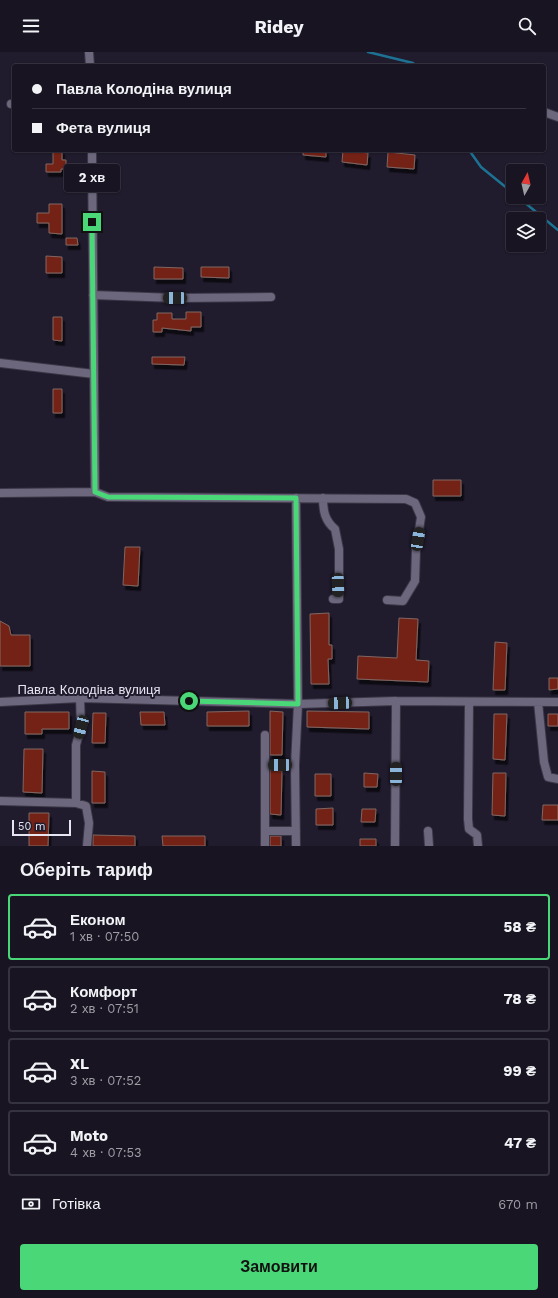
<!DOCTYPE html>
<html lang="uk">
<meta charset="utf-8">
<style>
body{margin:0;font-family:"Work Sans",sans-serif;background:#211d2a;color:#f1f3f6;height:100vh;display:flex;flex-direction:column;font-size:15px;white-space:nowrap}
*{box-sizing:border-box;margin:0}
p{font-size:13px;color:#9f9ea5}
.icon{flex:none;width:22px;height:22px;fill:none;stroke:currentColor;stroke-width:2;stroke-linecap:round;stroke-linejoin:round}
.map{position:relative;height:794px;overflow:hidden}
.sheet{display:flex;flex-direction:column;background:#181422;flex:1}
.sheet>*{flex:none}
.guide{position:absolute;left:12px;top:12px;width:534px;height:88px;border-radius:4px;box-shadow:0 1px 3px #0004,0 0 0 1px #363340;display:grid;align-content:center;height:88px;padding:0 20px;background:#181422}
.needle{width:26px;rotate:8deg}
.controls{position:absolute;left:506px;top:112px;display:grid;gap:8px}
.controls a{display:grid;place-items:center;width:40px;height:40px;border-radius:4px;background:#181422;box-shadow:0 1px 3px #0004,0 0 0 1px #363340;font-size:20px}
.scale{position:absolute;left:12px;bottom:10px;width:59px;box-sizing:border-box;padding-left:4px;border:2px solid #e7e5f2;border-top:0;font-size:11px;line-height:14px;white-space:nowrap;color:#e7e5f2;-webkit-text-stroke:3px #201b2d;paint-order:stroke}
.end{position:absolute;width:18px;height:18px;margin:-9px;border:5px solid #4ad777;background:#111;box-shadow:0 0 0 2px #111}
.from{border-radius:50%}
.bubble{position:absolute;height:28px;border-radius:4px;background:#181422;box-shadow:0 1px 3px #0004,0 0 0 1px #363340;font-size:13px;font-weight:700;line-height:28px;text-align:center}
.car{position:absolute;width:12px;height:24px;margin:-12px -6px;border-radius:5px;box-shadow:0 0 3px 1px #0007;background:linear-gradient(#222 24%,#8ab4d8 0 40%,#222 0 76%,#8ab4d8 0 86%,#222 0)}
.guide b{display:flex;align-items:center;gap:14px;height:38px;font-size:15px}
.guide b+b{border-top:1px solid #363340}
.guide i{width:10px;height:10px;background:#f1f3f6}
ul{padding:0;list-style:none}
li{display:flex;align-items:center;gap:12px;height:66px;margin:0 8px 6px;padding:0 12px;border:2px solid #363340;border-radius:4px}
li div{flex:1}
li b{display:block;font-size:15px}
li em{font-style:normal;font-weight:700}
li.selected{border-color:#4ad777}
li>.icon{width:36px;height:36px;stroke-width:1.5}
h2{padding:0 20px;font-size:18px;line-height:48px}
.pay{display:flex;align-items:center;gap:10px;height:44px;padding:0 20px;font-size:15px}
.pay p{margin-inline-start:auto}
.primary-button{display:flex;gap:8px;margin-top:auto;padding:8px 20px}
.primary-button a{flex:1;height:46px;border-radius:4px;background:#4ad777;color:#111;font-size:16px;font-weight:700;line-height:46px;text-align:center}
header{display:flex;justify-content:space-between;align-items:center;height:52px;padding:0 20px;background:#181422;font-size:18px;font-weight:700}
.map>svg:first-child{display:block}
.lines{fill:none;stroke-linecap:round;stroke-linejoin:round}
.stream{stroke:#1d7293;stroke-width:2.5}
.building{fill:#742319;stroke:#806661;filter:url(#shadow)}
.minor-casing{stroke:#3b3746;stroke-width:10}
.minor{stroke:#6c677d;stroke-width:8}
.route{stroke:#4ad777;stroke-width:5}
.labels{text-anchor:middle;stroke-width:4;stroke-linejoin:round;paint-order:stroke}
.street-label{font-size:13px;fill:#e7e5f2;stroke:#201b2d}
</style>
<header><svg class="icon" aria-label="menu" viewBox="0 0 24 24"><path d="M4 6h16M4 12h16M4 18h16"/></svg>Ridey<svg class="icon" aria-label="search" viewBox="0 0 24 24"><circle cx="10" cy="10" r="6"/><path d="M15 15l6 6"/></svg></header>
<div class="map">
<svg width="558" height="794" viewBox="0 0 558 794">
<defs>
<filter id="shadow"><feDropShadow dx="2.5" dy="4.5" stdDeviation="0" flood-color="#0009"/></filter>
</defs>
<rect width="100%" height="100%" fill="#201b2d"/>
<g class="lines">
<path class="stream" d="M368 0 413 11 415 14
M469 98 481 115 513 141
M518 145 558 178"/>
</g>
<path class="building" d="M53 98H62V108H66V117H61V120H46V112H53Z
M303 98H326V105L303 103Z
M343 98 368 101 367 113 342 110Z
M388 100 415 103 414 117 387 115Z
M49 152H62V182L49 181V171H37V161H49Z
M66 186H77L78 193H66Z
M46 204 62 205V221H46Z
M154 215 183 216V227H154Z
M201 215H229V226L201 225Z
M186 260H201V275H191V279L162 276V280H153V268H157V261H172V267H186Z
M53 265H62V289L53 288Z
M152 305H185L184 313 152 312Z
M53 337H62V361H53Z
M433 428H461V444H433Z
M125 495H140L138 534 123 533Z
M329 561V593H332V607H328L329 632H311L310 562Z
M399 566 418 567 416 608 429 609 428 630 357 627 358 604 397 606Z
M0 569 9 574 11 583H30V614H0Z
M495 590 507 591 505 638H493Z
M549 626H558V637L549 638Z
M249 659V674H207V660Z
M270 659 283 660 282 703H270Z
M307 659 369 660V677L307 675Z
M25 660H69V677H42V682H25Z
M140 660H164L165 673H141Z
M93 661H106L105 691H92Z
M494 662H507L505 708 493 707Z
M548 662H558V674H548Z
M24 697H43L42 741 23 740Z
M270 718 282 719 281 763 270 762Z
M92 719 105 720V751H92Z
M364 721 378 722 377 735H364Z
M493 721H506L505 764 492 763Z
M315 722H331V744H315Z
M543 753H558V768H542Z
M333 756V773H316V757Z
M362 757H376L375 770H361Z
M29 761H49L48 794H29Z
M93 783 135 784V794H93Z
M162 784H205V794H163Z
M270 784H281V794H270Z
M360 787H376V794H360Z"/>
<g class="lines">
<defs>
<path id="minor" d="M89 0 90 14
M11 52H14
M544 60 558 65
M92 98 95 440
M93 243 175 246 271 245
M0 311 94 322
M0 441 95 440 108 445 406 447 415 451 421 465 416 498 415 529 403 549 387 548
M296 446 298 652 295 713 296 794
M323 446C323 459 325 469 335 477L339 497V547H333
M0 650 80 646 298 652 396 649 558 650
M538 650 544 710 548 725 558 727
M469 651 468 767 469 777 477 783 478 794
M265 683V794
M265 713H295
M0 749 76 751 86 754 89 771 87 794
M76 751V693L81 675 80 646
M265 779H296
M428 779 429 794
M395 794 396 649"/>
</defs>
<use href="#minor" class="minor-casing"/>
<use href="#minor" class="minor"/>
</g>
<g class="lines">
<path class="route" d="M92 170 95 440 108 445 296 446 298 652 189 649"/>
</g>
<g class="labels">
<g class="street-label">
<text x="89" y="642">Павла Колодіна вулиця</text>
</g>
</g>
</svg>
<div class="controls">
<a><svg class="needle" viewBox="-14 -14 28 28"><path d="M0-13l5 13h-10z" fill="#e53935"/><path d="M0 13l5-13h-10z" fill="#9f9ea5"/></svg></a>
<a><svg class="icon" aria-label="layers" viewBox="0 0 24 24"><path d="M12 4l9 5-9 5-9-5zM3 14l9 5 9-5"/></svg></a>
</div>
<div class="scale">50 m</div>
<i class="end from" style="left:189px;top:649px"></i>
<i class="end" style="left:92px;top:170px"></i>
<div class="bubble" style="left:64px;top:112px;width:56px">2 хв</div>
<i class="car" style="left:175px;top:246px;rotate:271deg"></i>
<i class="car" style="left:418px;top:487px;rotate:9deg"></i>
<i class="car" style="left:338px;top:533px;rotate:178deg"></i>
<i class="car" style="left:340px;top:651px;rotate:268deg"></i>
<i class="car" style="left:81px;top:675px;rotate:195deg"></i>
<i class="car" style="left:280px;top:713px;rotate:269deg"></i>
<i class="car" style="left:396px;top:722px;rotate:0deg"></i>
<div class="guide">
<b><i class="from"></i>Павла Колодіна вулиця</b>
<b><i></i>Фета вулиця</b>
</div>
</div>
<section class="sheet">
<h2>Оберіть тариф</h2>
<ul>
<li class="selected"><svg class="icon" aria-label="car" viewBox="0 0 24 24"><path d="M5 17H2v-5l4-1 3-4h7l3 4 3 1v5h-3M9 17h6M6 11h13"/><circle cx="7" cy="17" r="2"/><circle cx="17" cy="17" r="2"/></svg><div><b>Економ</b><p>1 хв · 07:50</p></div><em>58 ₴</em></li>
<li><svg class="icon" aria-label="car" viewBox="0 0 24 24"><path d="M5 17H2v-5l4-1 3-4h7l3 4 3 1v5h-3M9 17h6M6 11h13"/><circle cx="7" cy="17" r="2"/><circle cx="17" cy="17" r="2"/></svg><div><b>Комфорт</b><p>2 хв · 07:51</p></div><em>78 ₴</em></li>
<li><svg class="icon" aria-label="car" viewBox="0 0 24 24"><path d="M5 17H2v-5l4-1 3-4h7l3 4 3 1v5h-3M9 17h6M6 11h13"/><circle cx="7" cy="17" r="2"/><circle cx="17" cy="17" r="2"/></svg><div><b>XL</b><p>3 хв · 07:52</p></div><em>99 ₴</em></li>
<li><svg class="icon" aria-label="car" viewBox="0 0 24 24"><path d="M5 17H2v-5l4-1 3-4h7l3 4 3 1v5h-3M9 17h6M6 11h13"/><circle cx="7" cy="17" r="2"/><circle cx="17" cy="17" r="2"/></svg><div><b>Moto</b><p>4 хв · 07:53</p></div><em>47 ₴</em></li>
</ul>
<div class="pay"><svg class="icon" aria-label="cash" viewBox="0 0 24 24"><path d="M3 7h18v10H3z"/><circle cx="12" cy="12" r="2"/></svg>Готівка<p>670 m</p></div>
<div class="primary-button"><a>Замовити</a></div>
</section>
